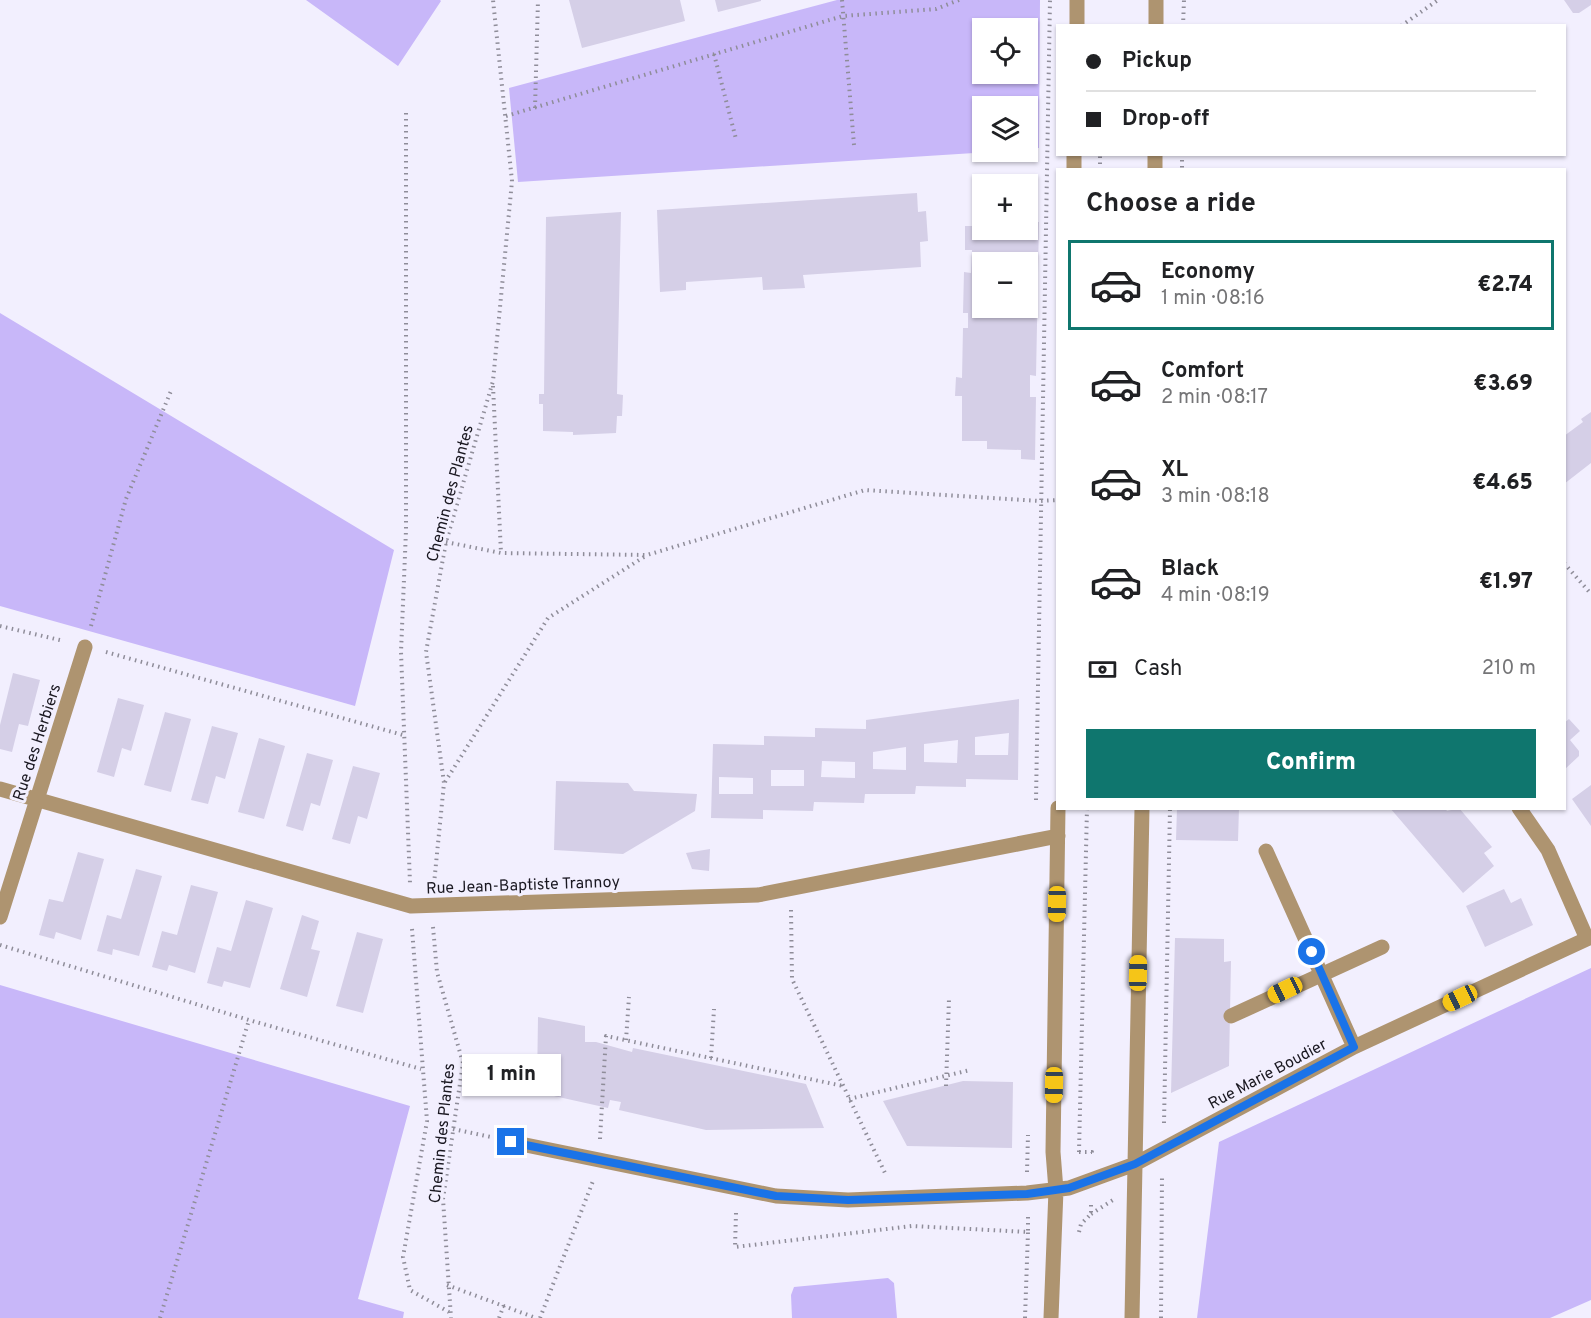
<!DOCTYPE html>
<meta charset="utf-8">
<style>
body{margin:0;font-family:Overpass,sans-serif;background:#f2f2f2;color:#202124;height:100vh;display:flex;flex-direction:column;font-size:22px;white-space:nowrap}
*{box-sizing:border-box;margin:0}
p{font-size:20px;color:#757577}
.icon{flex:none;width:33px;height:33px;fill:none;stroke:currentColor;stroke-width:2;stroke-linecap:round;stroke-linejoin:round}
.map{position:relative;flex:1;overflow:hidden}
.sheet{position:absolute;left:1056px;top:168px;width:510px;height:642px;display:flex;flex-direction:column;background:#fff;border-radius:0px;box-shadow:0 2px 4px #0004}
.sheet>*{flex:none}
.guide{position:absolute;left:1056px;top:24px;width:510px;height:132px;border-radius:0px;box-shadow:0 2px 4px #0004;display:grid;align-content:center;height:132px;padding:0 30px;background:#fff}
.fabs{position:absolute;left:972px;top:18px;display:grid;gap:12px}
.fabs a{display:grid;place-items:center;width:66px;height:66px;border-radius:0px;background:#fff;box-shadow:0 2px 4px #0004;font-size:30px}
.end{position:absolute;width:27px;height:27px;margin:-14px;border:8px solid #1a73e8;background:#fff;box-shadow:0 0 0 3px #fff}
.from{border-radius:50%}
.bubble{position:absolute;height:42px;border-radius:0px;background:#fff;box-shadow:0 2px 4px #0004;font-size:20px;font-weight:800;line-height:42px;text-align:center}
.car{position:absolute;width:18px;height:36px;margin:-18px -9px;border-radius:8px;box-shadow:0 0 4px 2px #0007;background:linear-gradient(#f5c518 24%,#345 0 40%,#f5c518 0 76%,#345 0 86%,#f5c518 0)}
.guide b{display:flex;align-items:center;gap:21px;height:57px;font-size:22px}
.guide b+b{border-top:2px solid #e0e0e0}
.guide i{width:15px;height:15px;background:#202124}
ul{padding:0;list-style:none}
li{display:flex;align-items:center;gap:18px;height:90px;margin:0 12px 9px;padding:0 18px;border:3px solid transparent;border-radius:0px}
li div{flex:1}
li b{display:block;font-size:22px}
li em{font-style:normal;font-weight:800}
li.on{border-color:#0f766e}
li>.icon{width:54px;height:54px;stroke-width:1.5}
h2{padding:0 30px;font-size:27px;line-height:72px}
.pay{display:flex;align-items:center;gap:15px;height:66px;padding:0 30px;font-size:22px}
.pay p{margin-inline-start:auto}
.action{display:flex;gap:12px;margin-top:auto;padding:12px 30px}
.action a{flex:1;height:69px;border-radius:0px;background:#0f766e;color:#fff;font-size:24px;font-weight:800;line-height:69px;text-align:center}
.map>svg:first-child{display:block}
.green{fill:#c8b7f9;fill-rule:evenodd}
.building{fill:#d5cfe7;fill-rule:evenodd}
.lines{fill:none;stroke-linecap:round;stroke-linejoin:round}
.path{stroke:#8f8d99;stroke-width:4;stroke-dasharray:1.5 4.5;stroke-linecap:butt}
.minor{stroke:#ae9470;stroke-width:15}
.route{stroke:#1a73e8;stroke-width:8}
.labels{text-anchor:middle;stroke-width:6;stroke-linejoin:round;paint-order:stroke}
.street-label{font-size:16px;fill:#1a1821;stroke:#f2effe}
</style>
<div class="map">
<svg width="1591" height="1318" viewBox="0 0 1591 1318">
<rect width="100%" height="100%" fill="#f2effe"/>
<path class="green" d="M306 0H440L441 1 398 66Z
M837 0H1040L1039 148 1028 149V106H982V152H990L518 182 509 88ZM1028 28V74H982V28Z
M0 313 394 550 355 706 0 606Z
M1591 968V1300L1550 1318H1197L1219 1142Z
M0 985 410 1106 358 1299 404 1312 403 1318H0Z
M888 1278 894 1283 897 1318H792L791 1295 794 1287Z"/>
<path class="building" d="M569 0H680L685 21 582 48Z
M715 0H761V1L718 12Z
M1564 0H1591V5L1579 13H1573Z
M917 193 918 212 926 211 928 241 920 242 921 267 803 275 805 288 763 290 762 277 686 282V290L660 292 657 210Z
M621 212 617 394 623 395 622 416H617L616 433 573 435V432L543 431V404H539V394H544L546 217Z
M1028 222H1039L1036 376 1030 375V397H1036L1035 460 1021 459V450L987 449V441H962V396H955L956 377 962 378 963 328H968V313H963L964 272 971 273 972 250H965V226H982V230H1028ZM982 262H1028V308H982Z
M1591 412V463L1564 484V436L1583 422 1581 419Z
M13 673 40 680 28 726 19 724 12 752 0 749V725Z
M118 698 144 705 131 751 122 748 114 777 97 772Z
M1019 699 1018 780 966 779V787L916 786 915 794H865L864 803 814 802 813 811 763 810V819L711 818 713 744 764 745V736L815 737V728L866 729V720ZM1009 733 1008 755H975V737ZM958 740 957 763 924 762V744ZM906 747V770L873 769V752ZM822 761 855 762V778L821 777ZM771 770H804V786H771ZM719 777 753 778V794H719Z
M165 712 191 719 171 792 144 785Z
M1569 719 1580 731 1570 740 1579 751V756L1564 770V723Z
M212 726 238 733 225 779 216 776 208 804 191 800Z
M259 738 285 746 264 819 238 812Z
M307 753 333 760 320 806 311 803 303 831 286 826Z
M353 766 380 773 367 819 358 816 350 844 332 839Z
M556 781 628 783 634 791 697 794 695 811 623 854 554 850Z
M1591 785V826L1572 799Z
M1177 808H1239L1238 841 1176 840Z
M1390 808H1445L1447 811 1459 808 1492 847 1484 853 1494 866 1463 893Z
M710 849 709 871 692 869 686 853Z
M78 852 104 859 81 940 56 932 54 939 39 935 49 899 63 902Z
M136 869 162 876 139 956 113 949 112 955 97 951 107 915 121 919Z
M191 885 218 892 195 973 169 965 167 971 152 967 162 931 177 935Z
M1504 889 1511 903 1521 898 1533 925 1485 947 1466 906Z
M246 900 273 908 250 988 224 981 222 987 207 983 217 947 231 951Z
M302 915 319 921 311 949 320 951 307 997 280 989Z
M357 932 383 939 363 1013 336 1006Z
M1175 938 1224 939V962L1231 961 1229 1066 1171 1093Z
M538 1017 585 1026V1042H596L632 1052 633 1048 806 1084 824 1128 706 1130 619 1110 621 1102 610 1100 608 1108 554 1096 555 1087 537 1085Z
M963 1081 1013 1082 1012 1148 907 1146 883 1101Z"/>
<g class="lines">
<path class="path" d="M842 0 854 145
M1183 26 1184 0
M1401 26 1438 0
M714 54 736 139
M535 108 538 0
M406 113V530L401 652 410 883
M506 116 843 16 936 9 959 0
M1182 154V170
M1100 170V154
M493 386 501 553
M446 542 501 553 647 555 865 490 1040 501 1058 500
M1564 563 1591 594
M0 626 64 641
M91 626 126 499 171 391
M106 652 403 735
M445 782 548 618 647 555
M1036 800 1050 0
M434 884 444 783 426 652 446 542 493 381 512 181 493 0
M791 910 792 979 886 1175
M433 927 437 972 463 1063 443 1199 451 1318
M412 929 427 1121 403 1257 410 1290 449 1312
M0 945 249 1020 421 1069
M626 1040 629 997
M711 1058 714 1009
M946 1086 949 999
M849 1099 970 1070
M1164 1123 1170 808
M453 1129 491 1137
M600 1139 606 1036 843 1086
M1079 1152 1087 808
M1079 1152H1092V1155
M1027 1172 1028 1135
M736 1213 735 1247 912 1226 1028 1232V1216
M1091 1214 1113 1200
M1079 1232 1081 1224 1091 1214V1205
M447 1285 536 1318
M160 1318 249 1020
M499 1318 504 1305
M540 1318 593 1181
M1025 1318 1028 1232 1030 1233
M1161 1318 1162 1175"/>
<path class="minor" d="M1077 26V0
M1156 26V0
M1074 170V154
M1155 170V154
M0 789 411 906 758 895 1058 836
M1519 808 1548 850 1587 939
M1266 851 1354 1047
M0 917 85 647
M1231 1016 1382 947
M511 1142 776 1196 848 1200 1027 1193 1069 1188 1135 1164 1354 1047 1591 937
M1051 1318 1056 1190 1053 1152 1058 808
M1132 1318 1142 808"/>
</g>
<g class="lines">
<path class="route" d="M511 1142 776 1196 848 1200 1027 1194 1069 1188 1135 1164 1354 1047 1312 952"/>
</g>
<g class="labels">
<g class="street-label">
<text transform="translate(449 493) rotate(-75)" y="6">Chemin des Plantes</text>
<text transform="translate(36 742) rotate(-72)" y="6">Rue des Herbiers</text>
<text transform="translate(523 884) rotate(-2)" y="6">Rue Jean-Baptiste Trannoy</text>
<text transform="translate(1267 1073) rotate(-28)" y="6">Rue Marie Boudier</text>
<text transform="translate(441 1133) rotate(-84)" y="6">Chemin des Plantes</text>
</g>
</g>
</svg>
<div class="fabs">
<a><svg class="icon" aria-label="locate" viewBox="0 0 24 24"><circle cx="12" cy="12" r="6"/><path d="M12 2v4M12 18v4M2 12h4M18 12h4"/></svg></a>
<a><svg class="icon" aria-label="layers" viewBox="0 0 24 24"><path d="M12 4l9 5-9 5-9-5zM3 14l9 5 9-5"/></svg></a>
<a>+</a>
<a>−</a>
</div>
<i class="end from" style="left:1312px;top:952px"></i>
<i class="end" style="left:511px;top:1142px"></i>
<div class="bubble" style="left:462px;top:1054px;width:99px">1 min</div>
<i class="car" style="left:1057px;top:904px;rotate:181deg"></i>
<i class="car" style="left:1138px;top:973px;rotate:1deg"></i>
<i class="car" style="left:1285px;top:990px;rotate:245deg"></i>
<i class="car" style="left:1460px;top:998px;rotate:245deg"></i>
<i class="car" style="left:1054px;top:1085px;rotate:181deg"></i>
<div class="guide">
<b><i class="from"></i>Pickup</b>
<b><i></i>Drop-off</b>
</div>
<section class="sheet">
<h2>Choose a ride</h2>
<ul>
<li class="on"><svg class="icon" aria-label="car" viewBox="0 0 24 24"><path d="M5 17H2v-5l4-1 3-4h7l3 4 3 1v5h-3M9 17h6M6 11h13"/><circle cx="7" cy="17" r="2"/><circle cx="17" cy="17" r="2"/></svg><div><b>Economy</b><p>1 min · 08:16</p></div><em>€2.74</em></li>
<li><svg class="icon" aria-label="car" viewBox="0 0 24 24"><path d="M5 17H2v-5l4-1 3-4h7l3 4 3 1v5h-3M9 17h6M6 11h13"/><circle cx="7" cy="17" r="2"/><circle cx="17" cy="17" r="2"/></svg><div><b>Comfort</b><p>2 min · 08:17</p></div><em>€3.69</em></li>
<li><svg class="icon" aria-label="car" viewBox="0 0 24 24"><path d="M5 17H2v-5l4-1 3-4h7l3 4 3 1v5h-3M9 17h6M6 11h13"/><circle cx="7" cy="17" r="2"/><circle cx="17" cy="17" r="2"/></svg><div><b>XL</b><p>3 min · 08:18</p></div><em>€4.65</em></li>
<li><svg class="icon" aria-label="car" viewBox="0 0 24 24"><path d="M5 17H2v-5l4-1 3-4h7l3 4 3 1v5h-3M9 17h6M6 11h13"/><circle cx="7" cy="17" r="2"/><circle cx="17" cy="17" r="2"/></svg><div><b>Black</b><p>4 min · 08:19</p></div><em>€1.97</em></li>
</ul>
<div class="pay"><svg class="icon" aria-label="cash" viewBox="0 0 24 24"><path d="M3 7h18v10H3z"/><circle cx="12" cy="12" r="2"/></svg>Cash<p>210 m</p></div>
<div class="action"><a>Confirm</a></div>
</section>
</div>
